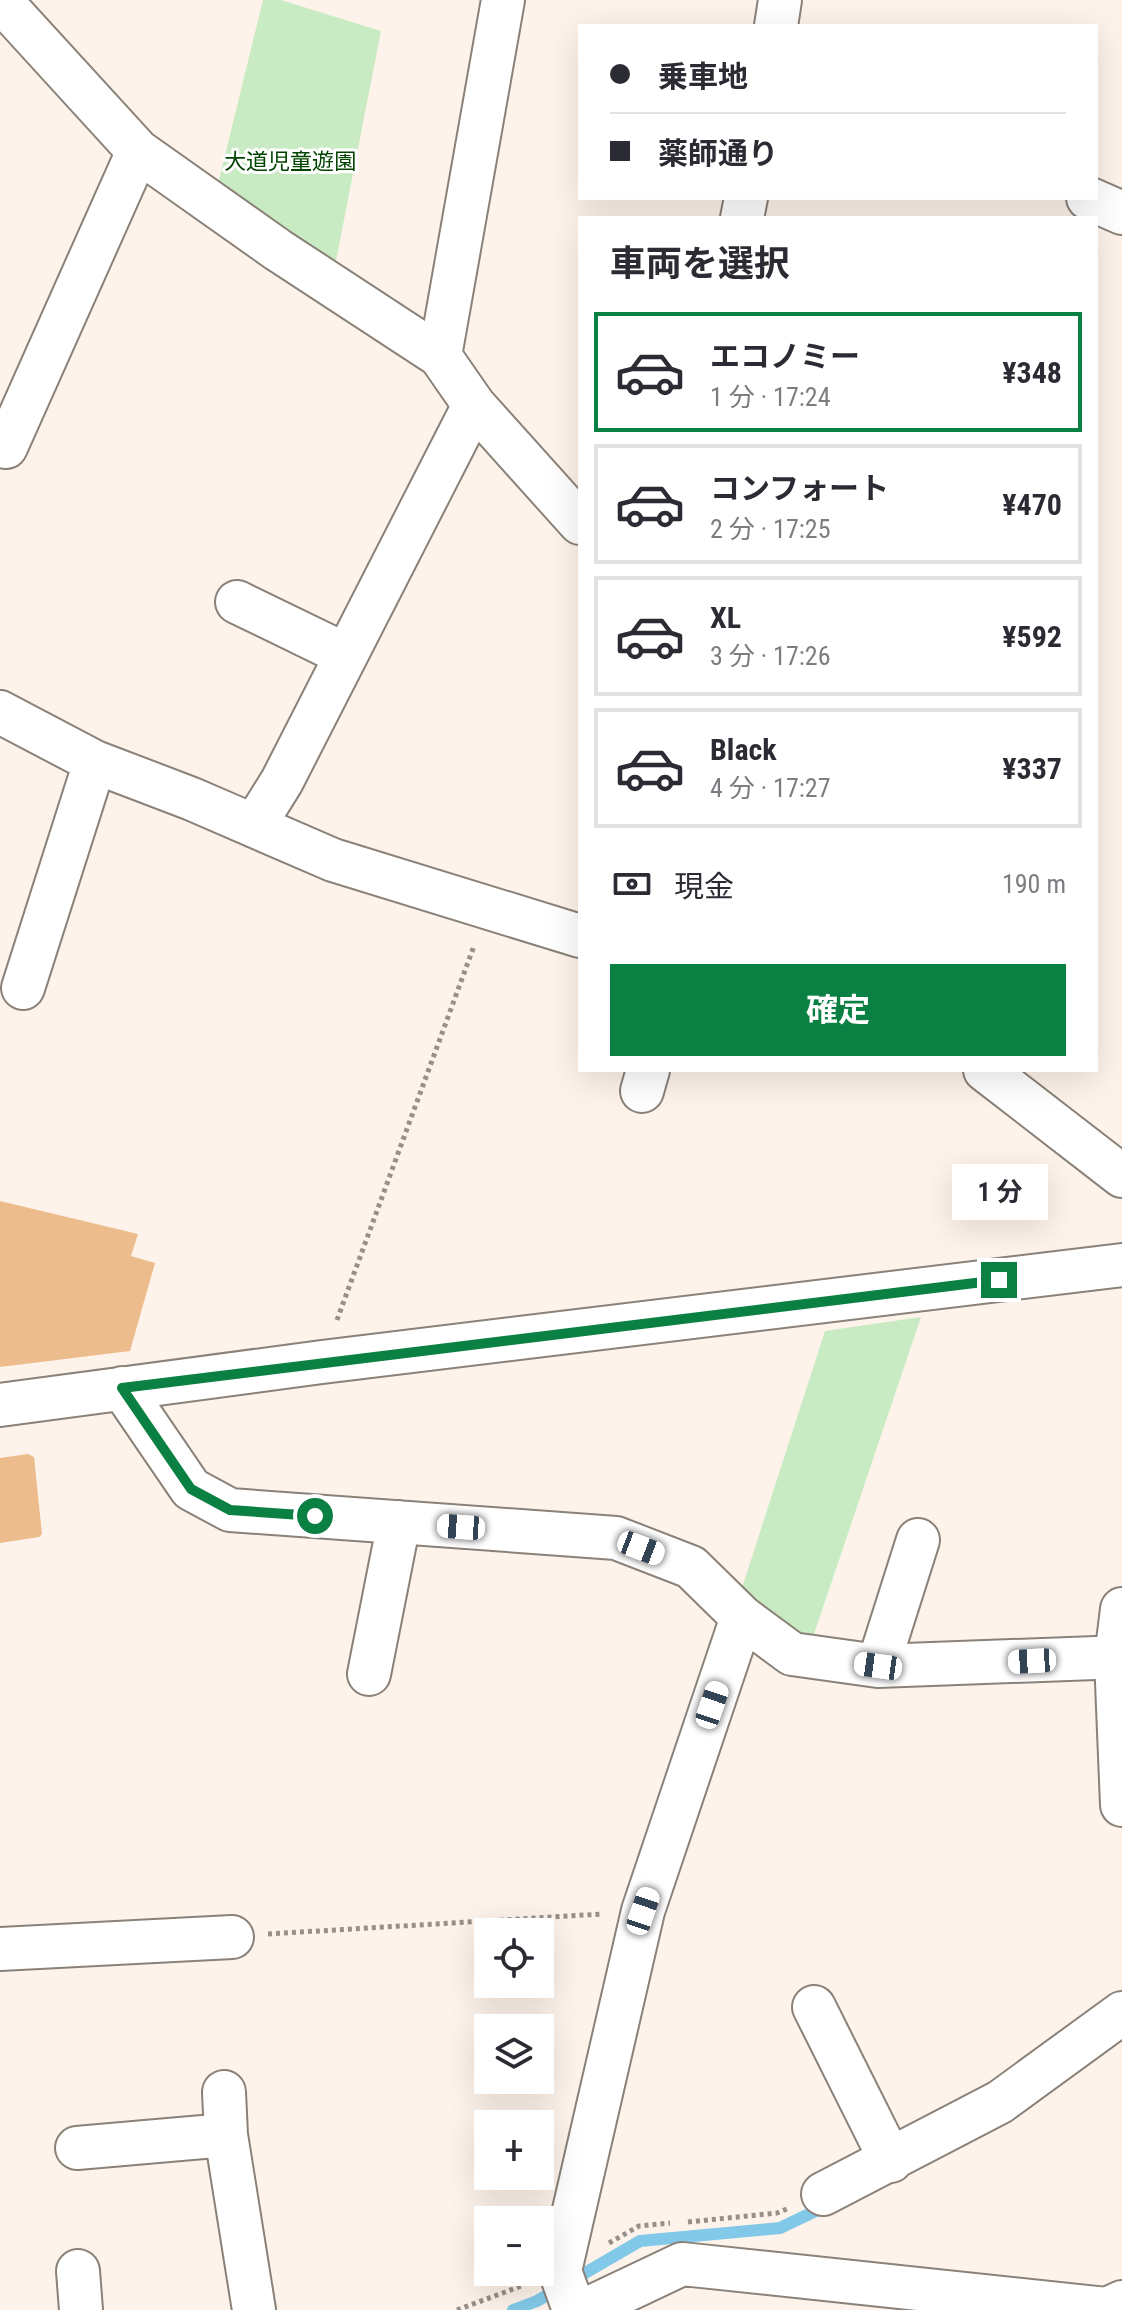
<!DOCTYPE html>
<html lang="ja">
<meta charset="utf-8">
<style>
body{margin:0;font-family:"Roboto Condensed","Noto Sans JP",sans-serif;background:#f2f2f3;color:#2b2b33;height:100vh;display:flex;flex-direction:column;font-size:30px;white-space:nowrap}
*{box-sizing:border-box;margin:0}
p{font-size:26px;color:#7c7c81}
.icon{flex:none;width:44px;height:44px;fill:none;stroke:currentColor;stroke-width:2;stroke-linecap:round;stroke-linejoin:round}
.map{position:relative;flex:1;overflow:hidden}
.side{position:absolute;left:578px;top:216px;width:520px;height:856px;display:flex;flex-direction:column;background:#fff;border-radius:0px;box-shadow:0 8px 32px #0002}
.side>*{flex:none}
.guide{position:absolute;left:578px;top:24px;width:520px;height:176px;border-radius:0px;box-shadow:0 8px 32px #0002;display:grid;align-content:center;height:176px;padding:0 32px;background:#fff}
.tools{position:absolute;left:474px;top:1918px;display:grid;gap:16px}
.tools a{display:grid;place-items:center;width:80px;height:80px;border-radius:0px;background:#fff;box-shadow:0 8px 32px #0002;font-size:40px}
.end{position:absolute;width:36px;height:36px;margin:-18px;border:10px solid #0b8043;background:#fff;box-shadow:0 0 0 4px #fff}
.from{border-radius:50%}
.bubble{position:absolute;height:56px;border-radius:0px;background:#fff;box-shadow:0 8px 32px #0002;font-size:26px;font-weight:700;line-height:56px;text-align:center}
.car{position:absolute;width:24px;height:48px;margin:-24px -12px;border-radius:10px;box-shadow:0 0 6px 2px #0007;background:linear-gradient(#fff 24%,#345 0 40%,#fff 0 76%,#345 0 86%,#fff 0)}
.guide b{display:flex;align-items:center;gap:28px;height:76px;font-size:30px}
.guide b+b{border-top:2px solid #e1e1e2}
.guide i{width:20px;height:20px;background:#2b2b33}
ul{padding:0;list-style:none}
li{display:flex;align-items:center;gap:24px;height:120px;margin:0 16px 12px;padding:0 16px;border:4px solid #e1e1e2;border-radius:0px}
li div{flex:1}
li b{display:block;font-size:30px}
li em{font-style:normal;font-weight:700}
li.selected{border-color:#0b8043}
li>.icon{width:72px;height:72px;stroke-width:1.5}
h2{padding:0 32px;font-size:36px;line-height:96px}
.pay{display:flex;align-items:center;gap:20px;height:88px;padding:0 32px;font-size:30px}
.pay p{margin-inline-start:auto}
.action{display:flex;gap:16px;margin-top:auto;padding:16px 32px}
.action a{flex:1;height:92px;border-radius:0px;background:#0b8043;color:#fff;font-size:32px;font-weight:700;line-height:92px;text-align:center}
.map>svg:first-child{display:block}
.green{fill:#c8ebc4}
.lines{fill:none;stroke-linecap:round;stroke-linejoin:round}
.stream{stroke:#82c9e9;stroke-width:12}
.building{fill:#edbc8c}
.minor-casing{stroke:#8a8178;stroke-width:46}
.path{stroke:#978f89;stroke-width:5;stroke-dasharray:4 4;stroke-linecap:butt}
.minor{stroke:#fff;stroke-width:42}
.route{stroke:#0b8043;stroke-width:10}
.labels{text-anchor:middle;stroke-width:6;stroke-linejoin:round;paint-order:stroke}
.park-label{font-size:22px;fill:#014400;stroke:#fff}
</style>
<div class="map">
<svg width="1122" height="2310" viewBox="0 0 1122 2310">
<rect width="100%" height="100%" fill="#fef3ea"/>
<path class="green" d="M263 0H281L381 31 334 271 216 192Z
M921 1317 812 1640 753 1613 738 1600 825 1331Z"/>
<g class="lines">
<path class="stream" d="M513 2310 537 2301 640 2241 780 2228 826 2206"/>
</g>
<path class="building" d="M0 1201 138 1234 131 1256 155 1263 130 1351 0 1367Z
M28 1454 34 1457 42 1534 39 1537 0 1543V1458Z"/>
<g class="lines">
<defs>
<path id="minor" d="M0 0 138 151 278 250 440 356 474 405 580 523
M776 26 780 0
M1088 198 1122 213
M742 218 746 198
M440 356 503 0
M6 447 138 151
M237 602 346 655
M0 712 95 762 192 799 333 860 580 936
M254 826 282 781 474 405
M23 988 95 762
M985 1070 1122 1176
M642 1091 648 1070
M122 1388 191 1489 230 1510 616 1538 691 1567 742 1617 792 1654 878 1666 1122 1657
M0 1405 322 1362 1122 1265
M1122 1609 1116 1658 1122 1805
M878 1666 918 1540
M369 1674 399 1522
M0 1949 232 1937
M814 2007 891 2161
M224 2092 226 2135 254 2310
M77 2148 226 2135
M823 2194 1000 2102 1122 2013
M78 2271 81 2310
M574 2310 560 2271 643 1911 742 1617
M585 2310 682 2264 1107 2309 1122 2302"/>
</defs>
<use href="#minor" class="minor-casing"/>
<path class="path" d="M337 1320 474 946
M268 1934 602 1914
M688 2222 777 2213 789 2208
M609 2243 639 2226 670 2223
M457 2310 524 2285"/>
<use href="#minor" class="minor"/>
</g>
<g class="lines">
<path class="route" d="M315 1516 230 1510 191 1489 122 1388 999 1280"/>
</g>
<g class="labels">
<g class="park-label">
<text x="290" y="169">大道児童遊園</text>
</g>
</g>
</svg>
<div class="tools">
<a><svg class="icon" aria-label="locate" viewBox="0 0 24 24"><circle cx="12" cy="12" r="6"/><path d="M12 2v4M12 18v4M2 12h4M18 12h4"/></svg></a>
<a><svg class="icon" aria-label="layers" viewBox="0 0 24 24"><path d="M12 4l9 5-9 5-9-5zM3 14l9 5 9-5"/></svg></a>
<a>+</a>
<a>−</a>
</div>
<i class="end from" style="left:315px;top:1516px"></i>
<i class="end" style="left:999px;top:1280px"></i>
<div class="bubble" style="left:952px;top:1164px;width:96px">1 分</div>
<i class="car" style="left:461px;top:1527px;rotate:274deg"></i>
<i class="car" style="left:641px;top:1548px;rotate:111deg"></i>
<i class="car" style="left:1032px;top:1661px;rotate:267deg"></i>
<i class="car" style="left:878px;top:1666px;rotate:278deg"></i>
<i class="car" style="left:712px;top:1705px;rotate:19deg"></i>
<i class="car" style="left:643px;top:1911px;rotate:19deg"></i>
<div class="guide">
<b><i class="from"></i>乗車地</b>
<b><i></i>薬師通り</b>
</div>
<section class="side">
<h2>車両を選択</h2>
<ul>
<li class="selected"><svg class="icon" aria-label="car" viewBox="0 0 24 24"><path d="M5 17H2v-5l4-1 3-4h7l3 4 3 1v5h-3M9 17h6M6 11h13"/><circle cx="7" cy="17" r="2"/><circle cx="17" cy="17" r="2"/></svg><div><b>エコノミー</b><p>1 分 · 17:24</p></div><em>¥348</em></li>
<li><svg class="icon" aria-label="car" viewBox="0 0 24 24"><path d="M5 17H2v-5l4-1 3-4h7l3 4 3 1v5h-3M9 17h6M6 11h13"/><circle cx="7" cy="17" r="2"/><circle cx="17" cy="17" r="2"/></svg><div><b>コンフォート</b><p>2 分 · 17:25</p></div><em>¥470</em></li>
<li><svg class="icon" aria-label="car" viewBox="0 0 24 24"><path d="M5 17H2v-5l4-1 3-4h7l3 4 3 1v5h-3M9 17h6M6 11h13"/><circle cx="7" cy="17" r="2"/><circle cx="17" cy="17" r="2"/></svg><div><b>XL</b><p>3 分 · 17:26</p></div><em>¥592</em></li>
<li><svg class="icon" aria-label="car" viewBox="0 0 24 24"><path d="M5 17H2v-5l4-1 3-4h7l3 4 3 1v5h-3M9 17h6M6 11h13"/><circle cx="7" cy="17" r="2"/><circle cx="17" cy="17" r="2"/></svg><div><b>Black</b><p>4 分 · 17:27</p></div><em>¥337</em></li>
</ul>
<div class="pay"><svg class="icon" aria-label="cash" viewBox="0 0 24 24"><path d="M3 7h18v10H3z"/><circle cx="12" cy="12" r="2"/></svg>現金<p>190 m</p></div>
<div class="action"><a>確定</a></div>
</section>
</div>
